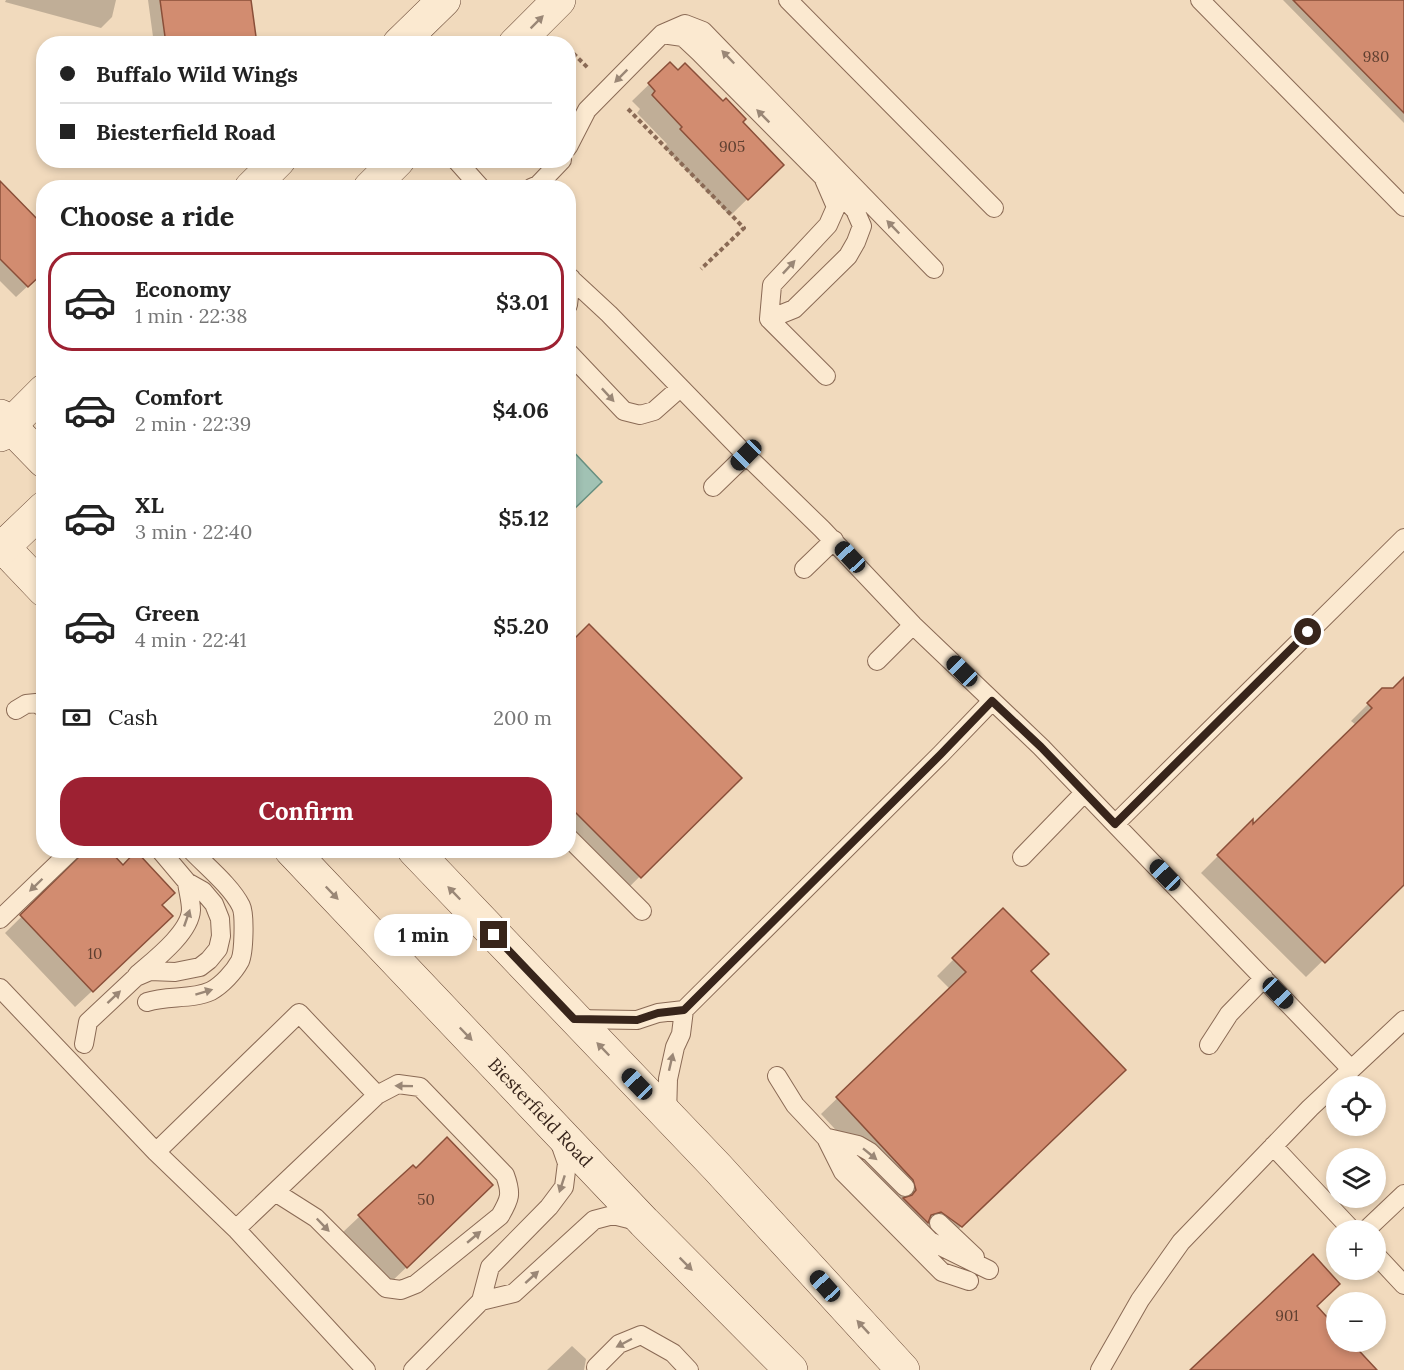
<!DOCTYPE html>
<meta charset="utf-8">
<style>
body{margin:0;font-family:Lora,serif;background:#f6f6f6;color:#222;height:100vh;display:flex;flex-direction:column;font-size:22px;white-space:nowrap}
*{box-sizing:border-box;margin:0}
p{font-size:20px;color:#767676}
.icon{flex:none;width:33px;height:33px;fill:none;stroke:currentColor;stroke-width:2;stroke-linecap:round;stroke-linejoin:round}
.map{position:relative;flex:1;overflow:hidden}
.side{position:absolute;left:36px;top:180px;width:540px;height:678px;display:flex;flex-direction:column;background:#fff;border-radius:24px;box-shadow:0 3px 9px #0003}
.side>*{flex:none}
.top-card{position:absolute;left:36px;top:36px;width:540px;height:132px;border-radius:24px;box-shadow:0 3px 9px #0003;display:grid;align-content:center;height:132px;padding:0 24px;background:#fff}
.fabs{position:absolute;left:1326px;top:1076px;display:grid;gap:12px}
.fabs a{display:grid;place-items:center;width:60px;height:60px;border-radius:50%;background:#fff;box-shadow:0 3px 9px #0003;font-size:30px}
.end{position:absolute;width:27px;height:27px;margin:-14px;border:8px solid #38251b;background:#fff;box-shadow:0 0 0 3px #fff}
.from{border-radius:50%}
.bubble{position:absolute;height:42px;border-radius:21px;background:#fff;box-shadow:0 3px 9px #0003;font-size:20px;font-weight:700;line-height:42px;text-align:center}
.car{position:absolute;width:18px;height:36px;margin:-18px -9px;border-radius:8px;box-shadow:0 0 4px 2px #0007;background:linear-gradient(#222 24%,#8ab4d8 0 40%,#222 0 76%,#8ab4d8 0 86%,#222 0)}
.top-card b{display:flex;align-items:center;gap:21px;height:57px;font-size:22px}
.top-card b+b{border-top:2px solid #e0e0e0}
.top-card i{width:15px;height:15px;background:#222}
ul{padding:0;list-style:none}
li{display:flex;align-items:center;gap:18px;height:99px;margin:0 12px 9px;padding:0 12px;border:3px solid transparent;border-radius:24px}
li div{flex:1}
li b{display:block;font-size:22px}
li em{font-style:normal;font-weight:700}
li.active{border-color:#9d2132}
li>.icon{width:54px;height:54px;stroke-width:1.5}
h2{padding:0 24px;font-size:27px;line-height:72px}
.pay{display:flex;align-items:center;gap:15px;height:66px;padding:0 24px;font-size:22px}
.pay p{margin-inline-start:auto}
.primary-button{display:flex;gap:12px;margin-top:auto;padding:12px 24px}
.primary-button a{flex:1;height:69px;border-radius:24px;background:#9d2132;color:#fff;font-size:24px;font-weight:700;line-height:69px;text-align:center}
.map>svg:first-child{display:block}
.water{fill:#a1c2b4;stroke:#689081;stroke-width:1.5}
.shadow{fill:#0003}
.building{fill:#d28c70;stroke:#8a4f39;stroke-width:1.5}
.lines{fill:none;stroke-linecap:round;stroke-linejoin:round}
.lane-casing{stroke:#8a6a55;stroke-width:20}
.secondary-casing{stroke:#6b4b38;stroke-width:34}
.path{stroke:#8a6a55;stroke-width:4;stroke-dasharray:4.5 3;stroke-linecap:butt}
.lane{stroke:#fbe9d0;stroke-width:18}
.secondary{stroke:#fbe9d0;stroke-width:33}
.oneway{fill:#9a8776}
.route{stroke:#38251b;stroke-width:8}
.labels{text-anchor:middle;stroke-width:5;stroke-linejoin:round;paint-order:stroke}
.number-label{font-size:15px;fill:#5e3f30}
.street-label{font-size:18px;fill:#38251b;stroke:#f8e6cd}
</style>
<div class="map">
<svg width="1404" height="1370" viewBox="0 0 1404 1370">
<rect width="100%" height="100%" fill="#f1dabd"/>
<path class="water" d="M569 447 602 482 569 514Z"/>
<path class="shadow" d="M6 0H116L112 17 101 28 5 2Z
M148 0H249L256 44H154Z
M1283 0H1404V123Z
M670 64 741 122 782 165 730 216 664 147 667 144 637 113 640 109 632 101Z
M0 183 44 271 16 297 0 281Z
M568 647 740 778 623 893 568 838Z
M1383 689H1404V881L1306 977 1201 873 1252 822V827L1356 725 1351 721Z
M89 850 160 906 154 933 75 1007 5 933Z
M1003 910 1029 972 1107 1086 944 1243 897 1196 821 1114 950 989 937 976Z
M412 1167 475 1202 390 1283 342 1233Z
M572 1346 586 1359 584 1370H547Z"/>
<path class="building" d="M160 0H251L257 44H166Z
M1293 0H1404V113Z
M670 62 678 70 685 63 723 101 726 98 746 119 743 122 784 165 748 200 680 129 682 127 652 95 655 91 648 83Z
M0 181 44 226V272L28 287 0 259Z
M589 624 742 778 641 878 568 805V645Z
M1404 677V885L1325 963 1217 855 1253 819V824L1372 708 1367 703 1382 688H1393Z
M86 850H109L123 865 136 851 175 893 162 905 173 916 93 992 20 915Z
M1003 908 1049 954 1031 971 1126 1070 962 1227 941 1212 931 1215 928 1223 903 1198 912 1195 916 1190 913 1180 836 1097 966 972 952 958Z
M447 1137 493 1185 407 1268 358 1215 413 1165 416 1168Z
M1313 1254 1340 1284 1317 1306 1336 1327V1341H1350L1377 1370H1190Z"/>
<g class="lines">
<defs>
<path id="lane" d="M788 0 994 208
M1200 0 1404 207
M662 34 683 37 699 52 823 177 836 207 828 225 772 285 769 319
M568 147 587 110 662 34 685 24 703 31 934 269
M456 160 481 188
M531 188 538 185 562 160
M568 276 609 314 746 455 822 529 913 625 1041 747 1115 824 1404 538
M568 305 571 278
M769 319 794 309 848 256 856 242 862 226 855 210 831 185
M769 319 826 376
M568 352 624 411 640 415 654 411 680 388
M713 487 746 455
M804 569 834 540
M877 661 913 625
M16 710 26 704 36 703 44 708
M1115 824 1351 1069
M568 837 642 911
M1022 857 1084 793
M0 919 72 850
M137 975C153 961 190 933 191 910 191 901 188 891 187 882
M0 988 156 1152 236 1229 366 1370
M147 1002C167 995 192 1000 211 991 222 985 234 972 240 961 244 952 245 914 241 906 231 886 206 866 191 850
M574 1019 637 1020 658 1013 684 1010 941 754 992 701
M84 1044 88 1022 136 977 150 971 175 972 200 967 209 960 218 949 221 936 220 919 214 904 203 891 187 882 160 850
M1209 1045 1229 1014 1264 978
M777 1076 795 1105 826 1138 843 1172 942 1272 969 1281
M667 1115 668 1079 675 1047 681 1034 684 1010
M828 1138 858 1145 870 1152 905 1187
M835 1146 930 1241 989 1270
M1273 1146 1352 1230
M156 1152 299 1013 377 1095 236 1229
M275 1192 316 1218 386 1288 401 1290 416 1284 500 1216C510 1199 512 1194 505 1175L420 1087 398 1084 377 1095
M939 1223 975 1257
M1366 1230 1404 1194
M1376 1255 1404 1285
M481 1301 514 1293 594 1220 613 1215 637 1221
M596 1367 619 1344 641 1335 673 1353 689 1370
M413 1370 481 1301 490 1267 549 1207 564 1187 567 1163 560 1143
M1100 1370 1140 1300 1181 1242 1310 1108 1404 1020"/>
<g id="secondary">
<path d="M399 44 444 0"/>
<path d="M515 44 559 0"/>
<path d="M251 188 279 160"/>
<path d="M370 188 398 160"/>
<path d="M0 416 44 461"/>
<path d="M0 435 44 391"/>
<path d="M0 544 44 590"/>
<path d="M0 550 44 508"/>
<path id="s1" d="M291 850 644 1222 791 1370"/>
<path d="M414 850 717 1167 903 1370"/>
</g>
</defs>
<use href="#lane" class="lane-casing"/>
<use href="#secondary" class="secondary-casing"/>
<path class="path" d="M568 48 589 69
M628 109 744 228 701 269"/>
<use href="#lane" class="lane"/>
<use href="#secondary" class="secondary"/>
</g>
<defs><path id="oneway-solid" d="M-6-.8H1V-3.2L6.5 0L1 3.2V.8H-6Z" transform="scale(1.5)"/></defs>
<g class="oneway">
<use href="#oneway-solid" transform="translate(537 22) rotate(-45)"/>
<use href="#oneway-solid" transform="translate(728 57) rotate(-134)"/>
<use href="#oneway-solid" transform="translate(621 76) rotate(135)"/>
<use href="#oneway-solid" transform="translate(763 116) rotate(-135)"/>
<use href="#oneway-solid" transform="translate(893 227) rotate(-134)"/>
<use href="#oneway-solid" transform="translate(789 267) rotate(-47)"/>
<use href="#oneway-solid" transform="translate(608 395) rotate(47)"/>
<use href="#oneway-solid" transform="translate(36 885) rotate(136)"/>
<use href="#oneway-solid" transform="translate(332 893) rotate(46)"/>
<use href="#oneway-solid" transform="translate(454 893) rotate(-134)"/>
<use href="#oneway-solid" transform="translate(187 918) rotate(-71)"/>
<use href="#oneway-solid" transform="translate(204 992) rotate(-17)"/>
<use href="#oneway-solid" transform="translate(114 997) rotate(-43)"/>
<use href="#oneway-solid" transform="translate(466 1034) rotate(46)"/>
<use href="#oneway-solid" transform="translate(603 1049) rotate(-134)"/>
<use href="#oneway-solid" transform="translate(671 1062) rotate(-77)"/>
<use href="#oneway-solid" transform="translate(404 1086) rotate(-179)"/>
<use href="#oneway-solid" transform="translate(870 1154) rotate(39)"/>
<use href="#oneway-solid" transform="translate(562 1184) rotate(108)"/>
<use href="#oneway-solid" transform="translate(323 1225) rotate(46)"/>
<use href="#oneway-solid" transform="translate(474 1237) rotate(-40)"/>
<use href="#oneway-solid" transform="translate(686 1264) rotate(45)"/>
<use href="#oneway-solid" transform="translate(532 1277) rotate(-42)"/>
<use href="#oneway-solid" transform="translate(863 1327) rotate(-133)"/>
<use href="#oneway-solid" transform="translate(624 1343) rotate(152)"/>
</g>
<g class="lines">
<path class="route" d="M494 935 574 1019 637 1020 658 1013 684 1010 941 754 992 701 1041 747 1115 824 1308 632"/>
</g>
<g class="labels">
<g class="number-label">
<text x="1376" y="62">980</text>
<text x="732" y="152">905</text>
<text x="95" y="959">10</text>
<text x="426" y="1205">50</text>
<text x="1287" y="1321">901</text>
</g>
<g class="street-label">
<text dy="6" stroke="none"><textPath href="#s1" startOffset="362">Biesterfield Road</textPath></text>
</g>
</g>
</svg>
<div class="fabs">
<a><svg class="icon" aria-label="locate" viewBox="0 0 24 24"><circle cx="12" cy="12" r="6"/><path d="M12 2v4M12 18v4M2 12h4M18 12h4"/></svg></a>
<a><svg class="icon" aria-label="layers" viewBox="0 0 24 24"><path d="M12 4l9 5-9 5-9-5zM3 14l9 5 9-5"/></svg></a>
<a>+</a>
<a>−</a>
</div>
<i class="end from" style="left:1308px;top:632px"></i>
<i class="end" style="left:494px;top:935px"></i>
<div class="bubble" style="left:374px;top:914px;width:99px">1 min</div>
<i class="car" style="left:746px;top:455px;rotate:225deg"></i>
<i class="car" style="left:850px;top:557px;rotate:317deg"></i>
<i class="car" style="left:962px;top:671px;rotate:315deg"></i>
<i class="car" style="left:1165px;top:875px;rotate:316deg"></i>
<i class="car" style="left:1278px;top:993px;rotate:136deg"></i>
<i class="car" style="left:637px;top:1084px;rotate:316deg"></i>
<i class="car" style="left:825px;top:1286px;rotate:318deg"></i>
<div class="top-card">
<b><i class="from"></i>Buffalo Wild Wings</b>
<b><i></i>Biesterfield Road</b>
</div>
<section class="side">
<h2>Choose a ride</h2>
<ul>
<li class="active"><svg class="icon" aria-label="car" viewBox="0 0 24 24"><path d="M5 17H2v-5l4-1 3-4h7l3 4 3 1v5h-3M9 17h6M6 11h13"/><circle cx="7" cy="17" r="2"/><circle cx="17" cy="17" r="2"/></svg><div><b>Economy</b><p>1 min · 22:38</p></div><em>$3.01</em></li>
<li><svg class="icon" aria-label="car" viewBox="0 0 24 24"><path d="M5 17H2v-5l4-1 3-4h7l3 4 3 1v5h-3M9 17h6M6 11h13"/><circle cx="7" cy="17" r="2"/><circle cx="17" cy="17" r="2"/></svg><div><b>Comfort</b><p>2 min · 22:39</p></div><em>$4.06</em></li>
<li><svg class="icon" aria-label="car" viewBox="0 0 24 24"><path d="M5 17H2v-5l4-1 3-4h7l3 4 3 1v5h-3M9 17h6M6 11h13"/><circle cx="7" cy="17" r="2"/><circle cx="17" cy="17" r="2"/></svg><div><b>XL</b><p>3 min · 22:40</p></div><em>$5.12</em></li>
<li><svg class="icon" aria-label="car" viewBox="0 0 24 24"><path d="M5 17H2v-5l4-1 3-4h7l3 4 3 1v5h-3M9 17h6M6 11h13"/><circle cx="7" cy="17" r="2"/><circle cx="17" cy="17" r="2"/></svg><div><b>Green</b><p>4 min · 22:41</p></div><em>$5.20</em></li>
</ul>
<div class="pay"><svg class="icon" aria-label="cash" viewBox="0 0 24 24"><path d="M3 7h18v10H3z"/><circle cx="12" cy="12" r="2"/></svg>Cash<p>200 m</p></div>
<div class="primary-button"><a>Confirm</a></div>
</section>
</div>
